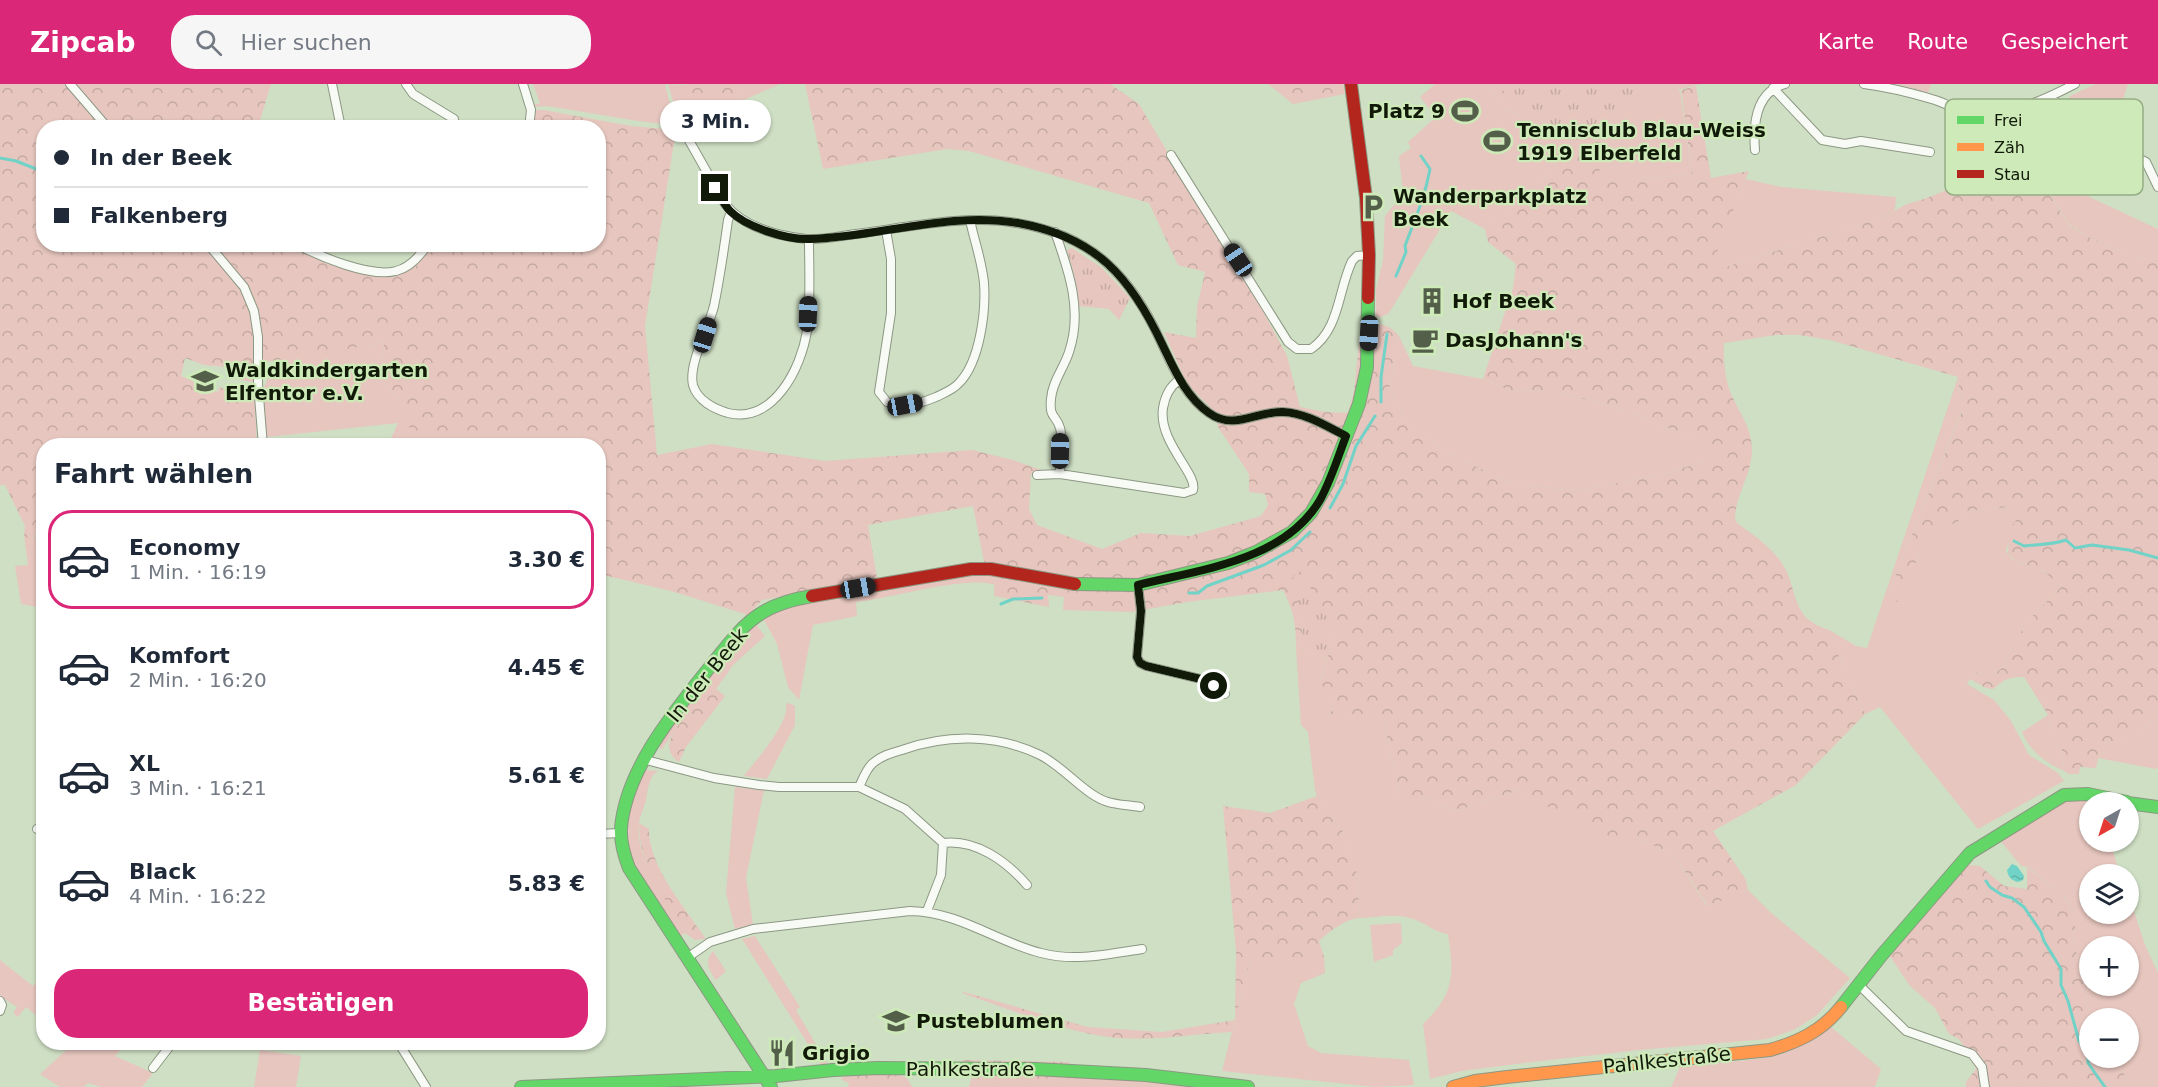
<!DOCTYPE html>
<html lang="de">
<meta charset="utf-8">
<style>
body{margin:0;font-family:"DejaVu Sans",sans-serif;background:#f6f6f7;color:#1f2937;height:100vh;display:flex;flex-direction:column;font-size:22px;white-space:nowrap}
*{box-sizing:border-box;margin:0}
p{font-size:20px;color:#747a83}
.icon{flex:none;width:33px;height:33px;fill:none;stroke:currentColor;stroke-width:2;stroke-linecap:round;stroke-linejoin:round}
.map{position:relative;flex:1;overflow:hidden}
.sheet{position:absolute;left:36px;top:354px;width:570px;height:612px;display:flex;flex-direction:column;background:#fff;border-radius:24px;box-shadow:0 2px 4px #0004}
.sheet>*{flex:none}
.guide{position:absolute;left:36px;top:36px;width:570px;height:132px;border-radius:24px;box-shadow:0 2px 4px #0004;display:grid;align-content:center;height:132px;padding:0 18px;background:#fff}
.needle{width:39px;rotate:219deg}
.controls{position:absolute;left:2079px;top:708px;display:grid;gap:12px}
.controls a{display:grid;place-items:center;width:60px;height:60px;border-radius:50%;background:#fff;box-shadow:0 2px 4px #0004;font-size:30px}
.end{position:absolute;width:27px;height:27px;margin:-14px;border:8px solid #111a08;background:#fff;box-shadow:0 0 0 3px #fff}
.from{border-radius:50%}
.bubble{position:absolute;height:42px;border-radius:21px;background:#fff;box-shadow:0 2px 4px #0004;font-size:20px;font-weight:700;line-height:42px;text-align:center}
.car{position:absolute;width:18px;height:36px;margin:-18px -9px;border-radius:8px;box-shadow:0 0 4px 2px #0007;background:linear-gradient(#222 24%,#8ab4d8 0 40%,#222 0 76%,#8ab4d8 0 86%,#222 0)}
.guide b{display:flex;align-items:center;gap:21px;height:57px;font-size:22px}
.guide b+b{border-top:2px solid #e0e1e3}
.guide i{width:15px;height:15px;background:#1f2937}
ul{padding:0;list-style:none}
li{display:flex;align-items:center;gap:18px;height:99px;margin:0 12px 9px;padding:0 6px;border:3px solid transparent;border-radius:24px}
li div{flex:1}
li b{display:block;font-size:22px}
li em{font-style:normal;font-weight:700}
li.active{border-color:#db2777}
li>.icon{width:54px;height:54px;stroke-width:1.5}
h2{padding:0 18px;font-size:27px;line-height:72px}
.action{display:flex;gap:12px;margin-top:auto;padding:12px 18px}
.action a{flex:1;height:69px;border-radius:24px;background:#db2777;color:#fff;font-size:24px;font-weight:700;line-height:69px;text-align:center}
header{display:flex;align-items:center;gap:36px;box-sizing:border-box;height:84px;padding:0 30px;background:#db2777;color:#fff}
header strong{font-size:28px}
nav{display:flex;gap:33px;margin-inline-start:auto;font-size:21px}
.search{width:420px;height:54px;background:#f6f6f7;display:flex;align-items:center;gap:15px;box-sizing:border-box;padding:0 21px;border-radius:24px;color:#747a83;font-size:22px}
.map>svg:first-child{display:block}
.green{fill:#e6c6be;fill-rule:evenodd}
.forest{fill:url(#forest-crowns)}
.park{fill:url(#park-tufts)}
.water{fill:url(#water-ripples)}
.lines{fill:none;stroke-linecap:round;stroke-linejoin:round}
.stream{stroke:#71d2c7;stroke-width:3}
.street-casing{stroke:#8c9883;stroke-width:10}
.fast-casing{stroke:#8c9883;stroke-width:14}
.slow-casing{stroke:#8c9883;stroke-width:14}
.jam-casing{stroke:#8c9883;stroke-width:14}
.street{stroke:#f8faf6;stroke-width:8}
.fast{stroke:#63d668;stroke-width:12}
.slow{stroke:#ff974d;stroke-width:12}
.jam{stroke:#b3261e;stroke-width:12}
.route{stroke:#111a08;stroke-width:8}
.labels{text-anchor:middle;stroke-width:4.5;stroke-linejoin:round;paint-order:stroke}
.poi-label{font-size:20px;font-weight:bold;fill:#111a08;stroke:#ceeab9;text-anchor:start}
.street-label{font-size:20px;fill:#111a08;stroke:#ceeab9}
.key{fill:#ceeab9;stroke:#95ac84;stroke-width:1.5}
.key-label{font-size:16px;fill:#111a08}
</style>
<header>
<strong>Zipcab</strong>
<div class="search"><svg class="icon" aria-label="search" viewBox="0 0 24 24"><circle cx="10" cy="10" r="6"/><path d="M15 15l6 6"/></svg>Hier suchen</div>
<nav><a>Karte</a><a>Route</a><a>Gespeichert</a></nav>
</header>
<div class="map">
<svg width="2158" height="1003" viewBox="0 0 2158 1003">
<defs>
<pattern id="forest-crowns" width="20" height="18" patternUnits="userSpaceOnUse" patternTransform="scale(1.5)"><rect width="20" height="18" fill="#e6c6be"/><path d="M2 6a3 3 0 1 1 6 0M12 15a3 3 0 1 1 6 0" fill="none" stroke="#c4aaa2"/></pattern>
<pattern id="park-tufts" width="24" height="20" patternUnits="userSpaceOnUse" patternTransform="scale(1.5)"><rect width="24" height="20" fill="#e6c6be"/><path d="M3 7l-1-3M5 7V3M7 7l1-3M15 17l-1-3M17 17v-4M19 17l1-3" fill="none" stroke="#c4aaa2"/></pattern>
<pattern id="water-ripples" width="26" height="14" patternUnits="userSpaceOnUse" patternTransform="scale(1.5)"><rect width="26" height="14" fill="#71d2c7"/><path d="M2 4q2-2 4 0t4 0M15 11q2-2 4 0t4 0" fill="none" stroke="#61b4a9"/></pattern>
</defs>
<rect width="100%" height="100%" fill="#cfdfc4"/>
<path class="green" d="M533 0H665L669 16 679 42 638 37 547 22 534 23 533 21 540 19Z
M668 0 688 1 701 36 683 44 674 21Z
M733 0H780L744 16Z
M1435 0H1485L1507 27 1516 29 1559 81 1485 145 1451 127 1389 229 1379 234 1376 232V205L1383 176 1385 132 1403 110 1399 72 1411 64 1408 58 1436 33 1420 13Z
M1570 0H1701L1677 6 1680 7 1692 90 1634 96 1601 91 1595 72 1606 39Z
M2096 0H2128L2111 52C2095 45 2073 38 2067 21L2070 12Z
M2034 87 2158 145V176L2135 174 2086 152 2069 140Z
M1746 95 1781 103 1896 113 1895 126 1883 133 1726 183 1711 181Z
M1399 252 1413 282 1483 295 1509 306 1552 307 1619 324 1698 356 1706 364 1708 373 1703 378 1663 390 1581 406 1514 401 1444 367 1406 337 1389 305Z
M384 259 381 295 403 320 415 361H388L398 339 267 353 262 308 276 275Z
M1958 293 1962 326 1887 513 1907 502C1914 484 1924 450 1943 442 1947 440 1953 440 1957 439L1965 427 2009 423 2019 433 2006 466C2012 482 2030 479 2043 487 2050 491 2055 497 2061 503L2026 539 2002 584C1994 592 1984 588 1974 589L1967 600 1994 616 2011 637 2029 671 2058 689 2064 697 1978 745 1880 623 1865 630 1837 568 1831 547 1856 562 1867 564Z
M43 435V524L21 520 15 482 28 481 24 451 32 456Z
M994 487 995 501C966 491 890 515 856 518L857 532 813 541 799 616 788 603 777 560 764 536 766 533 786 523 854 509Z
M756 541 765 552 734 580 716 605 710 600 661 666 659 660 681 626 745 549Z
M1296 564 1327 575 1320 597 1334 619 1329 633 1342 625 1357 638H1384L1400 712H1419L1456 727 1515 707 1615 754 1638 755 1673 770 1707 822 1748 806 1770 828 1850 894 1817 931 1794 946 1767 955 1639 966 1532 978 1462 987 1430 995 1423 940C1455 909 1454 892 1448 850 1434 848 1426 839 1413 835 1396 829 1378 833 1360 834L1357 790 1342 746 1317 712 1315 706 1308 648 1301 641Z
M789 619 795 622V641L767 695 744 692C755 677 790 639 786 620Z
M2048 631 2052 649 2063 668 2064 687C2045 678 2030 668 2022 648Z
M2158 631V683L2156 685 2098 674 2109 659 2131 654Z
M645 686 658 687C648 693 648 706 646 716 644 724 640 731 639 739 633 770 670 821 685 849L679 853C660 824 624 783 625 747 626 725 637 705 645 686Z
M735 703 764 706 746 794 753 840 735 845 726 809Z
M2081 713 2090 715 2094 718H2090V758H2110L2120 790H2090V830H2128L2129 812 2145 861 2158 889V1003H2130L2117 974H2128V934H2093L2086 920 2088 898 2073 860 2076 832 2065 813 2028 783 2021 782 2000 756 2065 717ZM2090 862H2128V902H2090Z
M1401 839 1402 859 1393 866V871L1374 878 1370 841Z
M755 852 800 923 796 926 828 981H821L742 855Z
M713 867 726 887 716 896C709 886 704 877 713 867Z
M1251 873H1324L1325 889 1301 899 1294 920 1308 962 1321 969 1409 976 1414 1001 1375 1003 1222 987Z
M0 876 33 902 43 889V937L26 923 18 933 13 929 17 923 0 912Z
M1831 943 1881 985 1875 1003H1671L1681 981C1716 979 1768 978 1798 963 1809 957 1820 949 1831 943Z
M72 958 127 959 115 972 153 989 142 1003H101L88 999 84 1003H60L40 990 73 960Z
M260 966 301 972 296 1003H254Z
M897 990 907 994 912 1003H892Z"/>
<path class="forest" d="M0 0H271L258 43 44 44V160L301 161 299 166 325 179 347 186 393 193 404 188 432 161 598 160V44L531 43 534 26H544L631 42 676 46 645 242 657 371 712 360 825 377 972 366 1013 376 1047 388 1031 390 1029 425 1037 441 1102 465 1141 449 1190 452 1261 432 1268 421 1265 410 1249 408V390L1218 343 1215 328 1187 300 1164 248 1196 254 1197 223 1205 188 1178 181 1149 119 969 67 947 65 823 85 805 0H1110L1139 20 1194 113 1236 177 1287 272 1300 323 1325 328 1348 329 1354 307 1360 250C1375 237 1386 237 1399 252L1389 305 1406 337 1444 367 1514 401 1581 406 1663 390 1703 378 1708 373 1706 365 1698 356 1619 324 1552 307 1509 306 1483 295 1513 204 1516 180 1488 158 1485 145 1559 81 1516 29 1507 27 1485 0H1570L1606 39 1595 72 1601 90 1634 96 1692 90 1681 6 1696 2 1711 94 1749 87 1712 181 1726 183 1883 133 1907 120 1924 115 1957 102 2034 87 2069 141 2086 152 2135 174 2158 176V631L2131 654 2109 659 2098 674 2096 684 2080 683 2079 690H2069L2064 687 2063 668 2052 649 2048 631 2024 593C2011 593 2003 595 1994 605L1986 604 1970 595 1974 589C1984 588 1994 592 2002 584L2026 539 2061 503 2044 487 2016 477 2008 470 2009 445 2018 434 2009 423 1965 427 1957 439 1943 442 1933 449 1918 473 1907 502 1897 518 1887 513 1962 327 1958 293 1830 256 1799 251H1776L1724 259C1723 274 1725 296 1731 310 1740 329 1752 345 1752 366 1752 390 1735 412 1735 435L1737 439C1753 451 1772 463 1783 481 1794 497 1793 523 1809 536 1815 541 1824 544 1831 547L1837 568 1865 630 1796 701 1713 747 1746 796 1748 806 1708 822 1673 770 1638 755H1615L1515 707 1456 727 1419 712H1400L1384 638H1357L1342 625 1329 634 1334 619 1320 598 1335 548 1301 533 1305 540 1296 564C1296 540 1294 528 1283 506L1187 518 1132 528 1063 526 1064 513 1048 511 1049 523 994 512 995 480 984 478 973 422 868 441 877 494 762 516 748 531 671 507 599 490 598 362 414 360 403 320 381 295 384 259 253 280 254 297 251 298 237 295 238 284 204 281 185 274 181 292 218 308 219 303 232 308 254 304 257 361H239L237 357 233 355 208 362H44L43 435 31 457 24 451 25 442 5 401H0Z
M686 0H733L744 16 701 36Z
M1268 0H1343L1345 10 1293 20Z
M710 600 725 612 686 663 679 678C673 674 669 669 669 661 671 647 700 612 710 600Z
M1317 712 1342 746 1357 790 1360 834C1345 835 1330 847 1319 857L1324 873H1251L1232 948C1194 950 1155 957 1117 954 1069 950 1009 925 962 909L964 908 1088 943 1162 948 1235 936 1236 867 1223 722 1270 729Z
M639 739 649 745C648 782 686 825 706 855L695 856 685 849C666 815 638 780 639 739Z
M1966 781 1980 782 2004 802 2027 805V783L2064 812 2076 832 2073 860 2088 898 2086 920 2093 934H2090V974H2117L2130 1003H1966V998L1976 985 1973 976 1959 955 1949 950 1935 924 1909 901 1890 872Z
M962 976 1069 978 1079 993 1139 994 1213 1003H969L972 993Z
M897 990 892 1003H848L849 999 840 995 846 992Z"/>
<path class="park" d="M1498 0H1656L1610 29 1563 82Z
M1898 0H1931L1928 9Z
M1072 164 1102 184 1130 214 1119 236 1109 225 1078 222 1074 190 1067 166Z
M1301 487 1335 548 1327 575 1296 564 1305 540 1301 533 1293 492Z"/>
<path class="water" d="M2012 780 2017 782 2024 792 2023 796 2018 798C2011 796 2008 793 2007 786Z"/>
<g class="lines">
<path class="stream" d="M0 74 16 77 44 88
M1396 192 1406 168 1405 162C1415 135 1425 113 1430 85L1421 72
M1381 318V293L1387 250
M1330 424 1343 400 1356 362 1375 332
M2014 457 2024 462C2038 460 2052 461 2066 456L2075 464 2092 461 2129 466 2158 474
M1189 509H1198L1207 502 1264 481 1291 466 1310 448
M1001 520 1013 515 1042 514
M1986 797 1990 803 2002 811 2012 814 2024 823 2041 848 2044 857 2061 885V901L2068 917 2079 957 2088 971V979L2105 1003"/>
<defs>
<path id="street" d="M70 0 108 44
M332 0 341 44
M406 0 413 10 454 35V37L448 44
M523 0 531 26 529 44
M1864 0C1888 3 1912 9 1935 16 1949 21 1964 29 1979 30 2010 32 2048 14 2075 0
M1773 4 1822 56 1845 60 1861 57 1930 68
M2052 12 2061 27 2078 44 2146 78 2158 103
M279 43 281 44
M682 44 725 120C743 143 778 152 806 155 822 156 840 152 856 150 903 144 963 131 1010 138 1089 149 1129 188 1161 258 1173 284 1185 312 1209 329 1234 347 1256 327 1283 328 1306 329 1326 342 1346 352
M1755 66C1753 41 1755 8 1785 0
M1171 71 1288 258 1297 265H1311C1340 245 1338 206 1352 177L1357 172 1369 171
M731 128 728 136C724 165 720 193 714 222 709 243 688 280 693 301 697 316 714 325 728 329 773 340 801 285 807 247 811 217 809 185 809 155
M886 146 891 175V229L879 308 887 318C903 324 920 320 936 313 944 309 953 306 959 299 980 278 986 227 984 199 982 177 974 156 970 136
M1055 148C1069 187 1083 227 1069 268 1064 284 1052 298 1051 315 1049 335 1056 330 1060 344 1063 352 1060 380 1060 390
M208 160 244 203 254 227 258 253V300L263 362
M296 160C319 172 370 194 396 187 409 184 420 172 428 160
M1037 391 1060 390 1184 409 1193 406C1198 390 1158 358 1163 324 1165 312 1169 303 1179 296
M1138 501 1141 527 1137 573 1140 579 1146 582 1205 596 1225 610
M646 676 714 694 759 701 779 703H859L905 725 943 759 941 791 927 827
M859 703C863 695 866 685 873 679 881 672 891 669 902 666 947 650 997 650 1040 671 1063 682 1086 712 1108 718 1118 721 1129 721 1140 723
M37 745 44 748
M598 750 620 749
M943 759C976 755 1006 777 1027 801
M687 874 710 858 753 845 910 827C960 828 994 857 1041 869 1075 878 1109 870 1142 865
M1859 901 1906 947 1972 970 1982 983 1985 1003
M0 917 2 921 0 927
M398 958 426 1003
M153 984 173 958"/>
<path id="fast" d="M1075 500 1138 501 1228 479 1256 468 1292 448 1311 429 1328 399 1359 320 1367 283 1368 214
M2128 719 2158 723
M1841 923 1881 872 1970 769 2064 711 2088 710 2127 718
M521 1003 776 992 833 986 878 984 1035 985 1146 991 1248 1003
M771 1003 629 784C624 771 620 758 621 744 626 684 677 624 713 579 727 562 741 542 760 530 775 520 794 515 812 512"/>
<path id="slow" d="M1453 1003 1475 997 1507 993 1770 966C1798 958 1822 947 1841 923"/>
<path id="jam" d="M1351 0 1366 114 1369 171 1368 214
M812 512 971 485H991L1075 500"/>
</defs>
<use href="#street" class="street-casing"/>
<use href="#fast" class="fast-casing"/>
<use href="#slow" class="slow-casing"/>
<use href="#jam" class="jam-casing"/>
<use href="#street" class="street"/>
<use href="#fast" class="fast"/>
<use href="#slow" class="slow"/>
<use href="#jam" class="jam"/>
</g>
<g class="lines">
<path class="route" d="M715 104C720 112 724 120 730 127 746 143 787 156 810 155 879 153 949 127 1018 139 1096 153 1131 193 1163 262 1175 287 1186 313 1209 329 1234 347 1256 327 1283 328 1306 329 1326 342 1346 352 1338 373 1331 396 1320 416 1284 477 1201 485 1138 501L1141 527 1137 573 1140 579 1146 582 1205 596 1214 602"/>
</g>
<defs>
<symbol id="stadium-bare" viewBox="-9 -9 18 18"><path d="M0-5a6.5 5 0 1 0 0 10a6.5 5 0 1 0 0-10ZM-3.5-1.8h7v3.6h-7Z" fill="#545f4a" stroke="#ceeab9" stroke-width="2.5" paint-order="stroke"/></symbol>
<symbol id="parking-bare" viewBox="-9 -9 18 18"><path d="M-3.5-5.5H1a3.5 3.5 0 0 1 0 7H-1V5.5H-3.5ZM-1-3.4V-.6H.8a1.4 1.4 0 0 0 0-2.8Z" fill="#545f4a" stroke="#ceeab9" stroke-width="2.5" paint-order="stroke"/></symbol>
<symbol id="building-bare" viewBox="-9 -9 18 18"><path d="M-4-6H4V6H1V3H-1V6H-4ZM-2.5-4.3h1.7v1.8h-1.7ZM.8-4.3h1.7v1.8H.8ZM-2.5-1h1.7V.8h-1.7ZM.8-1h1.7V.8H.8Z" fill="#545f4a" stroke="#ceeab9" stroke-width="2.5" paint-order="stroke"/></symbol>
<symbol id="cafe-bare" viewBox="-9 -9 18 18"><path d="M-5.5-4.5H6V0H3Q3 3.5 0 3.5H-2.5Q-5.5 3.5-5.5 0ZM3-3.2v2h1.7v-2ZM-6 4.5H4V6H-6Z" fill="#545f4a" stroke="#ceeab9" stroke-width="2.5" paint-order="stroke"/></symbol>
<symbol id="school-bare" viewBox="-9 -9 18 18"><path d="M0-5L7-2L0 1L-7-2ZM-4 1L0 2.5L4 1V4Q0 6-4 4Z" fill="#545f4a" stroke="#ceeab9" stroke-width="2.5" paint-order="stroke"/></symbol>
<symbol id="restaurant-bare" viewBox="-9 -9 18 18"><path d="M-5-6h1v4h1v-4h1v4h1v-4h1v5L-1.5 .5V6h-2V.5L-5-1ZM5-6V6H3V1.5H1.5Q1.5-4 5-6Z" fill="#545f4a" stroke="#ceeab9" stroke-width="2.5" paint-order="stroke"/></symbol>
</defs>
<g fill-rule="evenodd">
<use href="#stadium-bare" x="1446" y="8" width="38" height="38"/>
<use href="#stadium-bare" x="1478" y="38" width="38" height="38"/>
<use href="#parking-bare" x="1354" y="104" width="38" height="38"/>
<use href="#building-bare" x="1413" y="198" width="38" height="38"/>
<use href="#cafe-bare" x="1406" y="237" width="38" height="38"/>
<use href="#school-bare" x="186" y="278" width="38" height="38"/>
<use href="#school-bare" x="877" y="918" width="38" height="38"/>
<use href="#restaurant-bare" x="763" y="950" width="38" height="38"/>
</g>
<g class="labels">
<g class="poi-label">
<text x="1445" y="34" text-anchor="end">Platz 9</text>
<text x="1517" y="53">Tennisclub Blau-Weiss<tspan x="1517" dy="23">1919 Elberfeld</tspan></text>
<text x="1393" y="119">Wanderparkplatz<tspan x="1393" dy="23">Beek</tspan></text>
<text x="1452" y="224">Hof Beek</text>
<text x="1445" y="263">DasJohann's</text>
<text x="225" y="293">Waldkindergarten<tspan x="225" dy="23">Elfentor e.V.</tspan></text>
<text x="916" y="944">Pusteblumen</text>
<text x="802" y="976">Grigio</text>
</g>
<g class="street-label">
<text transform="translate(707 591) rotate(-51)" y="7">In der Beek</text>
<text transform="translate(1667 976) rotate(-6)" y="7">Pahlkestraße</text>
<text x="970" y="992">Pahlkestraße</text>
</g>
</g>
<rect x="1945" y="15" width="198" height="96" rx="9" class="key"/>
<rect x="1957" y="32" width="27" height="8" fill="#63d668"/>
<rect x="1957" y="59" width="27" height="8" fill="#ff974d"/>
<rect x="1957" y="86" width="27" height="8" fill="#b3261e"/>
<g class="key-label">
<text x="1994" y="42">Frei</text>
<text x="1994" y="69">Zäh</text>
<text x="1994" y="96">Stau</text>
</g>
</svg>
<div class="controls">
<a><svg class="needle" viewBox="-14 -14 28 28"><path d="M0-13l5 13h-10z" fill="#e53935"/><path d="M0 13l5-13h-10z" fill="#747a83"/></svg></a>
<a><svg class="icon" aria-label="layers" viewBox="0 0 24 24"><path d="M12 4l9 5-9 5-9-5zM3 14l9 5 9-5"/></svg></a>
<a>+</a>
<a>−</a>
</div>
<i class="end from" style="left:1214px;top:602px"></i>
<i class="end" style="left:715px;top:104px"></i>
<div class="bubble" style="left:660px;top:16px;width:111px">3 Min.</div>
<i class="car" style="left:1238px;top:176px;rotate:326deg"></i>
<i class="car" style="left:808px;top:230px;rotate:2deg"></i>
<i class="car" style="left:1369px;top:249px;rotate:183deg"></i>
<i class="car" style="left:705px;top:251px;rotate:17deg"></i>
<i class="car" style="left:905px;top:321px;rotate:79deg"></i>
<i class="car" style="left:1060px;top:367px;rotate:1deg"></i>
<i class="car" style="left:858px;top:504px;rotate:80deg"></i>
<div class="guide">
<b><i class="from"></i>In der Beek</b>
<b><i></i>Falkenberg</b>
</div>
<section class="sheet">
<h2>Fahrt wählen</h2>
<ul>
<li class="active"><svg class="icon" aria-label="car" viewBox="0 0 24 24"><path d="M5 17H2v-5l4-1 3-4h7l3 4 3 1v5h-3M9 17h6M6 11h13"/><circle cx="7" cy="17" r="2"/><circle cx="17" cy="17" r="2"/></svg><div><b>Economy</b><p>1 Min. · 16:19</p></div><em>3.30 €</em></li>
<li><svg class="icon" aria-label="car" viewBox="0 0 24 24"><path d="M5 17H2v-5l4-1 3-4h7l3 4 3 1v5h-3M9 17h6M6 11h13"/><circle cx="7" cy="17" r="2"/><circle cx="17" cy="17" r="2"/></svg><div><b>Komfort</b><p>2 Min. · 16:20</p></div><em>4.45 €</em></li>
<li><svg class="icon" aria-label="car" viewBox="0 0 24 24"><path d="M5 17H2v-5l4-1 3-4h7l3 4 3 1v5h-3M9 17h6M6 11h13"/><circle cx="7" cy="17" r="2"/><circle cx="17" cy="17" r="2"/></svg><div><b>XL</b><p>3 Min. · 16:21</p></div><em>5.61 €</em></li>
<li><svg class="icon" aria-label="car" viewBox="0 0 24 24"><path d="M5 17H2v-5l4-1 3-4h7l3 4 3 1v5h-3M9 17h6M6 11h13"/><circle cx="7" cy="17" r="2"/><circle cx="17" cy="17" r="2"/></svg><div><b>Black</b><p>4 Min. · 16:22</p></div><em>5.83 €</em></li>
</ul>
<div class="action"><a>Bestätigen</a></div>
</section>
</div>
